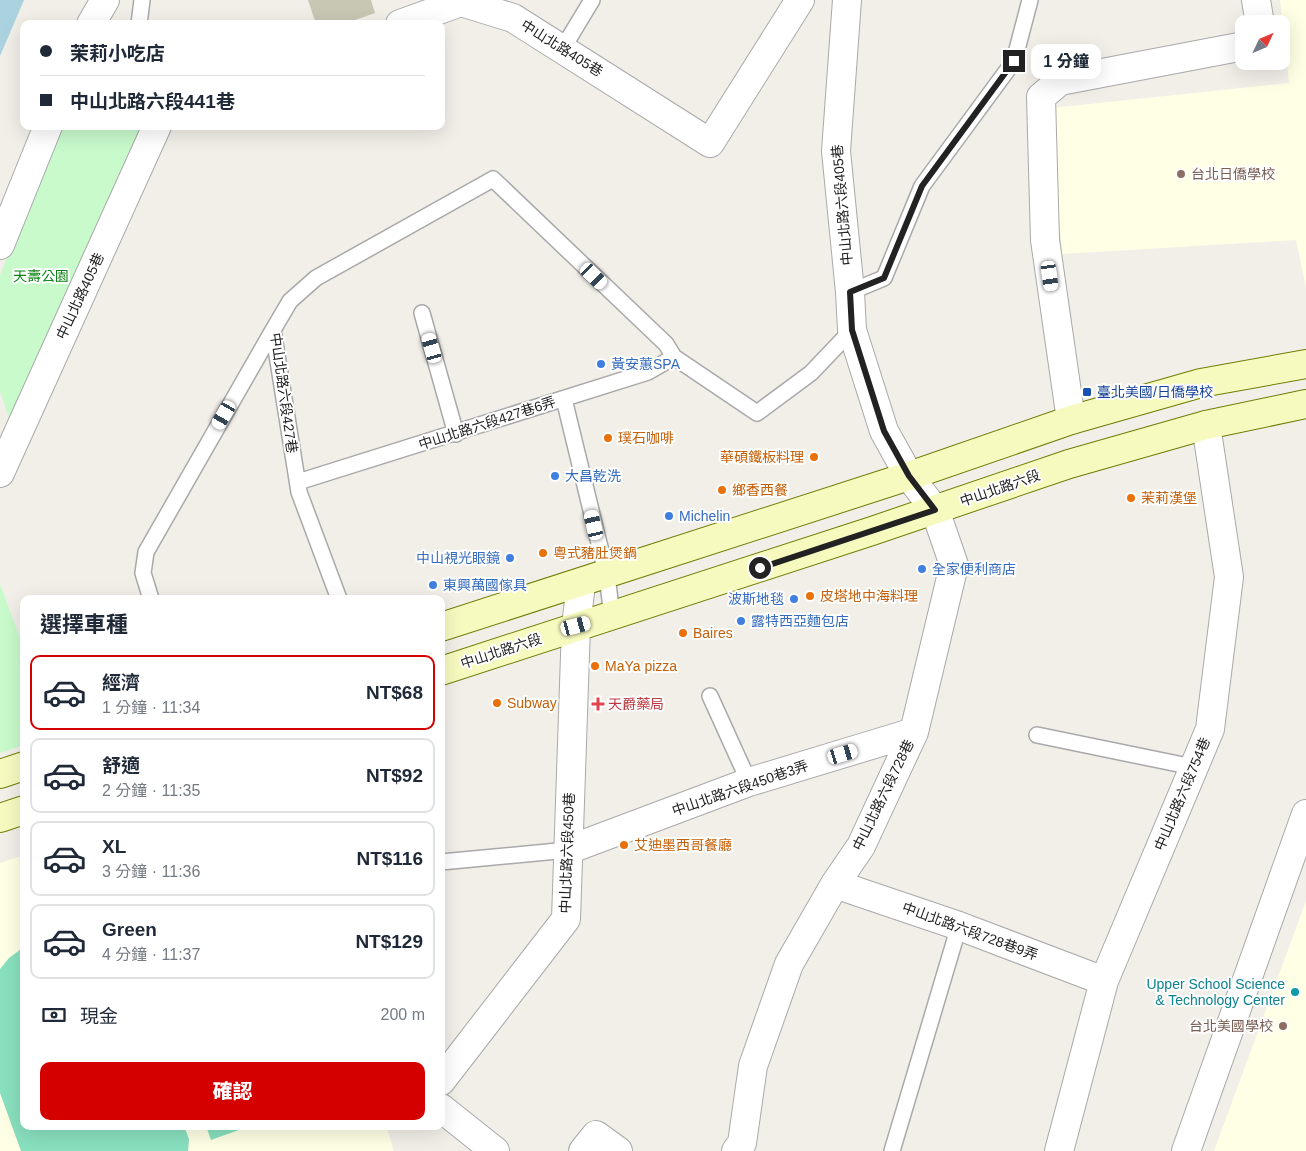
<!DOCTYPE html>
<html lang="zh-TW">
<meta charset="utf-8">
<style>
body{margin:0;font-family:Helvetica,"Noto Sans TC",sans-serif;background:#f6f6f7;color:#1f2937;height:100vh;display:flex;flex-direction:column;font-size:19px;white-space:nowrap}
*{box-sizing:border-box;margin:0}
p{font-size:16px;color:#747a83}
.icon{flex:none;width:28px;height:28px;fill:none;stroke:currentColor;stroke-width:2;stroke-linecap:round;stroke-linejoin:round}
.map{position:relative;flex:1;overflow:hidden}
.sheet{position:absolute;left:20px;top:595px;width:425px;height:535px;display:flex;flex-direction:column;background:#fff;border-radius:10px;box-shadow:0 5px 20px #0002}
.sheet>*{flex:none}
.guide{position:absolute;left:20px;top:20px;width:425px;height:110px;border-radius:10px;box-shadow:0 5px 20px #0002;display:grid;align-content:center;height:110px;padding:0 20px;background:#fff}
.needle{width:32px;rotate:46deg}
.buttons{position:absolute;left:1235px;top:15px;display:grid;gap:10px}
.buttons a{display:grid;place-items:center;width:55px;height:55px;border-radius:10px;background:#fff;box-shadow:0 5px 20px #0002;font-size:25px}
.end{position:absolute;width:22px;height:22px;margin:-11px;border:6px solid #222;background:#fff;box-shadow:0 0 0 2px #fff}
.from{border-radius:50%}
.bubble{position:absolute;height:35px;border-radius:10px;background:#fff;box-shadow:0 5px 20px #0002;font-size:16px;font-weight:800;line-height:35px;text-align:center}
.car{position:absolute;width:15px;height:30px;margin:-15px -8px;border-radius:6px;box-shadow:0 0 4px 1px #0007;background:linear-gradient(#fff 24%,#345 0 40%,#fff 0 76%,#345 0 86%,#fff 0)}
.guide b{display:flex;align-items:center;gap:18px;height:48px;font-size:19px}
.guide b+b{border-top:1px solid #e0e1e3}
.guide i{width:12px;height:12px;background:#1f2937}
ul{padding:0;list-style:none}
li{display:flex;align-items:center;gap:15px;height:75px;margin:0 10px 8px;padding:0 10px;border:2px solid #e0e1e3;border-radius:10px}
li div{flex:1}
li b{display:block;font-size:19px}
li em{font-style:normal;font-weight:800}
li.current{border-color:#d40000}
li>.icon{width:45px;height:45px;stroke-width:1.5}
h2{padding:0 20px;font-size:22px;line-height:60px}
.pay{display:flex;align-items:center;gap:12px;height:55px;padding:0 20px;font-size:19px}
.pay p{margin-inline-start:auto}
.primary-button{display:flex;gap:10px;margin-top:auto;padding:10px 20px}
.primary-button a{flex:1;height:58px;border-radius:10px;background:#d40000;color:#fff;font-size:20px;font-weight:800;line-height:58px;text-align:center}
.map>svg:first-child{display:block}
.education{fill:#ffffe5}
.construction{fill:#c7c7b4}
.park{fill:#c8facc}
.pitch{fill:#88e0be}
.water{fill:#aad3df}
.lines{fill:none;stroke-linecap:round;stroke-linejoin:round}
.lane-casing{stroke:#a9a9a9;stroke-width:18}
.street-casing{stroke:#a9a9a9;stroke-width:30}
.secondary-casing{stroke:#707d05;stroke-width:30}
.lane{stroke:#fff;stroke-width:15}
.street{stroke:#fff;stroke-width:28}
.secondary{stroke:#f7fabf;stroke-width:28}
.route{stroke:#222;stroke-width:6}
.education-dot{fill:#8d6e63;stroke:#fff;stroke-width:2}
.shop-dot{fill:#3f7fe0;stroke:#fff;stroke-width:2}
.transit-dot{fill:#1a4fb4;stroke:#fff;stroke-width:2}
.food-dot{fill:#e8710a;stroke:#fff;stroke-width:2}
.health-dot{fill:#e0444e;stroke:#fff;stroke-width:2}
.culture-dot{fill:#0f9aa8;stroke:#fff;stroke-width:2}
.labels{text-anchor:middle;stroke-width:4;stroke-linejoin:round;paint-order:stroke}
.street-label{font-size:14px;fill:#222;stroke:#fff}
.education-label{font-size:14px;fill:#785e54;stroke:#fff;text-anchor:start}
.park-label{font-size:14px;fill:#0c8416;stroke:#fff}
.shop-label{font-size:14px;fill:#366cbe;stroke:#fff;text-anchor:start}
.transit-label{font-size:14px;fill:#164399;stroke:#fff;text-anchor:start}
.food-label{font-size:14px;fill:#c56008;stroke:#fff;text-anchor:start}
.health-label{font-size:14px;fill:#be3a42;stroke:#fff;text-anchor:start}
.culture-label{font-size:14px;fill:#0d838f;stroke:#fff;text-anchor:end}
</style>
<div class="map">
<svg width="1306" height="1151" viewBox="0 0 1306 1151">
<rect width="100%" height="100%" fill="#f2efe9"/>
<path class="education" d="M1280 0H1306V288L1296 240 1062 254 1051 108 1289 83Z
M24 855V1126H386L394 1151H0V863Z
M1306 901V1151H1214Z"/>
<path class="construction" d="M308 0H371L375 13 344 24H316Z"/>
<path class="park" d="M60 126H141L30 403 10 421 0 391V275Z
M0 584 24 649V745L0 753Z"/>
<path class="pitch" d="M24 947V1126H184L189 1139 188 1151H21L0 1093V969L9 958Z
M206 1126H250L211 1140Z"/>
<path class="water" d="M0 0H24L0 56Z"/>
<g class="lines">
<defs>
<path id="lane" d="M139 24 142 0
M563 48 592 0
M850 292 884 278 922 186 1014 61 1030 0
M422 313 456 434
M564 399 607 576 612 616
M298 482 648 372 674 357
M151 599 143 573 146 552 273 330
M339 599 299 492 273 330 290 301 316 278 493 179 666 344 674 357 757 413 811 373 852 330
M710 696 749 782
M1037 735 1193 767
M441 862 568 850
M892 1151 959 926"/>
<path id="street" d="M1256 0 1260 24
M91 24 105 0
M400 24 461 2 513 18 710 143 800 0
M0 245 48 126
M1071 420 1045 240 1041 97 1060 81 1244 46
M0 473 157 126
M568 850 749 782 914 732
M835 884 959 926 1104 981
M441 1081 566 919 576 626 581 584
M441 1108 495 1151
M583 1151 596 1135 618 1151
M736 1151 742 1143 753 1066 789 964 835 884 861 846 914 732 954 565 935 510 909 476 884 431 852 330 850 292 836 151 847 0
M1059 1151 1104 981 1210 729 1229 577 1206 425
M1186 1151 1306 814"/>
<path id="secondary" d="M441 627 909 476 1071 420 1201 383 1306 364
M441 671 872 531 1069 464 1206 425 1306 404
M0 774 24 766
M0 818 24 810"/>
</defs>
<use href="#lane" class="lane-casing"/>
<use href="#street" class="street-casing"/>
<use href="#secondary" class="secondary-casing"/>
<use href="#lane" class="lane"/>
<use href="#street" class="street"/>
<use href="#secondary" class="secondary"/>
</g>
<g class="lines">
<path class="route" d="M760 568 935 510 909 476 884 431 852 330 850 292 884 278 922 186 1014 61"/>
</g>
<g class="education-dot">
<circle cx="1181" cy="174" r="5"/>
<circle cx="1283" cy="1026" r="5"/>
</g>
<g class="shop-dot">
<circle cx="601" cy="364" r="5"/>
<circle cx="555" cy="476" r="5"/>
<circle cx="669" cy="516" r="5"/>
<circle cx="510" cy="558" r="5"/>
<circle cx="922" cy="569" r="5"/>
<circle cx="433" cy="585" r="5"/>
<circle cx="794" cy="599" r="5"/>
<circle cx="741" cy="621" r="5"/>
</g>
<rect class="transit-dot" x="1082" y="387" width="10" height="10" rx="2.5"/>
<g class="food-dot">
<circle cx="608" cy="438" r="5"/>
<circle cx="814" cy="457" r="5"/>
<circle cx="722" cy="490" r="5"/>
<circle cx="1131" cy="498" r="5"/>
<circle cx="543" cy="553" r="5"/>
<circle cx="810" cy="596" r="5"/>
<circle cx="683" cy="633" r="5"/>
<circle cx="595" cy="666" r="5"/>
<circle cx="497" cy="703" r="5"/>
<circle cx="624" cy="845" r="5"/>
</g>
<path class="health-dot" d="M595.5 696.5h5v5h5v5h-5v5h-5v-5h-5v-5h5z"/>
<circle class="culture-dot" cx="1295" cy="992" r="5"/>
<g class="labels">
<g class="street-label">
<text transform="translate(562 48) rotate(32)" y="5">中山北路405巷</text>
<text transform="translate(842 205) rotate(-95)" y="5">中山北路六段405巷</text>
<text transform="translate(80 296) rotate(-65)" y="5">中山北路405巷</text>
<text transform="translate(284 393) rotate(82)" y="5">中山北路六段427巷</text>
<text transform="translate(487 423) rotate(-18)" y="5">中山北路六段427巷6弄</text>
<text transform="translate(1000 488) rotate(-19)" y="5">中山北路六段</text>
<text transform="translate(501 651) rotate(-18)" y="5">中山北路六段</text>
<text transform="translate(740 788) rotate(-19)" y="5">中山北路六段450巷3弄</text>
<text transform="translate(1182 794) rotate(-67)" y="5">中山北路六段754巷</text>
<text transform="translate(883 795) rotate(-64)" y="5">中山北路六段728巷</text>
<text transform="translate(567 853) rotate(-88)" y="5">中山北路六段450巷</text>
<text transform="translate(970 931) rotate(20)" y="5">中山北路六段728巷9弄</text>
</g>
<g class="education-label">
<text x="1191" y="179">台北日僑學校</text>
<text x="1273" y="1031" text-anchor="end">台北美國學校</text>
</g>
<g class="park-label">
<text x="41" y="281">天壽公園</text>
</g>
<g class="shop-label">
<text x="611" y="369">黃安蕙SPA</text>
<text x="565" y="481">大昌乾洗</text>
<text x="679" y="521">Michelin</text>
<text x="500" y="563" text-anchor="end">中山視光眼鏡</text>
<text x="932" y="574">全家便利商店</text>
<text x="443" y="590">東興萬國傢具</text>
<text x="784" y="604" text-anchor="end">波斯地毯</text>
<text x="751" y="626">露特西亞麵包店</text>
</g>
<g class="transit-label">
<text x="1097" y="397">臺北美國/日僑學校</text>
</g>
<g class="food-label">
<text x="618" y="443">璞石咖啡</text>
<text x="804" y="462" text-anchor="end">華碩鐵板料理</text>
<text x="732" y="495">鄉香西餐</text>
<text x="1141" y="503">茉莉漢堡</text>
<text x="553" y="558">粵式豬肚煲鍋</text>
<text x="820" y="601">皮塔地中海料理</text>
<text x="693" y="638">Baires</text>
<text x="605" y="671">MaYa pizza</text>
<text x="507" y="708">Subway</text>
<text x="634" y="850">艾迪墨西哥餐廳</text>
</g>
<g class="health-label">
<text x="608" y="709">天爵藥局</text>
</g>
<g class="culture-label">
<text x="1285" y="989">Upper School Science<tspan x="1285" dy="16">&amp; Technology Center</tspan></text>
</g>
</g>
</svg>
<div class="buttons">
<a><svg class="needle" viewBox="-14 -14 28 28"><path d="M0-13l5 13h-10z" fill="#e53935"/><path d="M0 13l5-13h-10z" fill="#747a83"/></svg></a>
</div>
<i class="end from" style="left:760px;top:568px"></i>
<i class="end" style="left:1014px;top:61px"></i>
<div class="bubble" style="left:1031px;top:44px;width:70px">1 分鐘</div>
<i class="car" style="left:594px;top:276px;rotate:134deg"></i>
<i class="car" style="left:1050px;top:276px;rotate:172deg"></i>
<i class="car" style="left:432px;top:348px;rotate:344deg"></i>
<i class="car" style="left:224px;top:415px;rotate:210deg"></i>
<i class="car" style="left:594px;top:525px;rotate:347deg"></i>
<i class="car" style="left:576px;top:626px;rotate:75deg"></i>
<i class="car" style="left:843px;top:754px;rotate:73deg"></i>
<div class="guide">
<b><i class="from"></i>茉莉小吃店</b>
<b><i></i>中山北路六段441巷</b>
</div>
<section class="sheet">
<h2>選擇車種</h2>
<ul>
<li class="current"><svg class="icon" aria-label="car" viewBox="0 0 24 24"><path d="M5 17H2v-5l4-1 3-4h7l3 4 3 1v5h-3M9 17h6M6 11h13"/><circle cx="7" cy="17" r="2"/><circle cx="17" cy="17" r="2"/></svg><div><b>經濟</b><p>1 分鐘 · 11:34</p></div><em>NT$68</em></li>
<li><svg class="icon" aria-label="car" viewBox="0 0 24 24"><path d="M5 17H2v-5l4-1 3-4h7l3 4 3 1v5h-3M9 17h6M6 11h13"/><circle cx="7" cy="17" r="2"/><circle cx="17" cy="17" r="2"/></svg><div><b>舒適</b><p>2 分鐘 · 11:35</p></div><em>NT$92</em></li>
<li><svg class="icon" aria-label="car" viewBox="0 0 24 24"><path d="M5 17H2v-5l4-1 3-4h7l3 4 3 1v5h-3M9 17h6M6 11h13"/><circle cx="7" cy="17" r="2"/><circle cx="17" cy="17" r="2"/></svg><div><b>XL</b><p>3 分鐘 · 11:36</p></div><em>NT$116</em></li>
<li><svg class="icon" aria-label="car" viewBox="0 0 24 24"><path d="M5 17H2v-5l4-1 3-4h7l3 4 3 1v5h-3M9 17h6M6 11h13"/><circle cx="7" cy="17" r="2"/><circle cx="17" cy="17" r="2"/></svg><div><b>Green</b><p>4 分鐘 · 11:37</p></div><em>NT$129</em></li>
</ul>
<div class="pay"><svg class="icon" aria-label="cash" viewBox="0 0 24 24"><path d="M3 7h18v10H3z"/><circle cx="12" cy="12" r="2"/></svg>現金<p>200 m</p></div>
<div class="primary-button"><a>確認</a></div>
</section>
</div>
